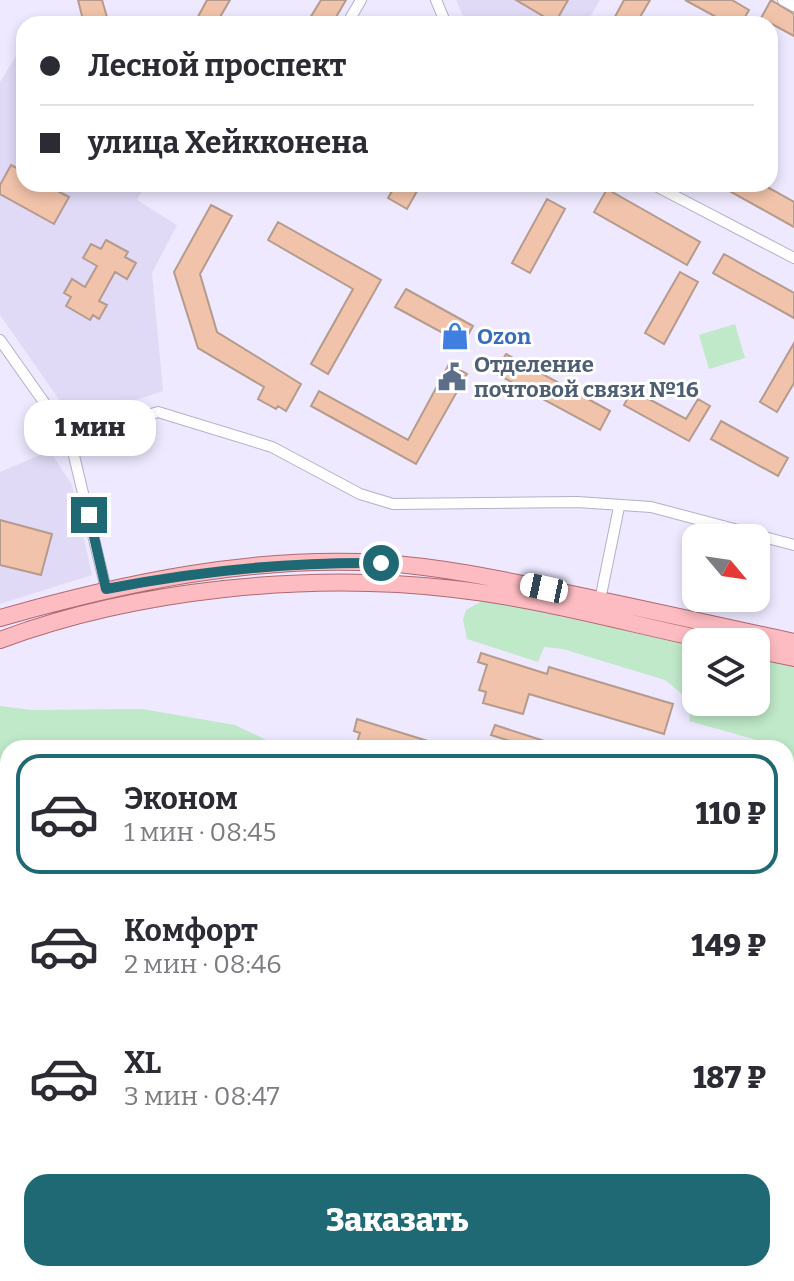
<!DOCTYPE html>
<html lang="ru">
<meta charset="utf-8">
<style>
body{margin:0;font-family:Bitter,serif;background:#f7f7f7;color:#2b2b33;height:100vh;display:flex;flex-direction:column;font-size:30px;white-space:nowrap}
*{box-sizing:border-box;margin:0}
p{font-size:26px;color:#7c7c81}
.icon{flex:none;width:44px;height:44px;fill:none;stroke:currentColor;stroke-width:2;stroke-linecap:round;stroke-linejoin:round}
.map{position:relative;flex:1;overflow:hidden}
.panel{position:absolute;left:0px;top:740px;width:794px;height:542px;display:flex;flex-direction:column;background:#fff;border-radius:24px 24px 0 0;box-shadow:0 4px 12px #0003}
.panel>*{flex:none}
.top-card{position:absolute;left:16px;top:16px;width:762px;height:176px;border-radius:24px;box-shadow:0 4px 12px #0003;display:grid;align-content:center;height:176px;padding:0 24px;background:#fff}
.needle{width:52px;rotate:119deg}
.controls{position:absolute;left:682px;top:524px;display:grid;gap:16px}
.controls a{display:grid;place-items:center;width:88px;height:88px;border-radius:16px;background:#fff;box-shadow:0 4px 12px #0003;font-size:40px}
.end{position:absolute;width:36px;height:36px;margin:-18px;border:10px solid #1e6973;background:#fff;box-shadow:0 0 0 4px #fff}
.from{border-radius:50%}
.bubble{position:absolute;height:56px;border-radius:24px;background:#fff;box-shadow:0 4px 12px #0003;font-size:26px;font-weight:800;line-height:56px;text-align:center}
.car{position:absolute;width:24px;height:48px;margin:-24px -12px;border-radius:10px;box-shadow:0 0 6px 2px #0007;background:linear-gradient(#fff 24%,#345 0 40%,#fff 0 76%,#345 0 86%,#fff 0)}
.top-card b{display:flex;align-items:center;gap:28px;height:76px;font-size:30px}
.top-card b+b{border-top:2px solid #e1e1e2}
.top-card i{width:20px;height:20px;background:#2b2b33}
ul{padding:14px 0 0;list-style:none}
li{display:flex;align-items:center;gap:24px;height:120px;margin:0 16px 12px;padding:0 8px;border:4px solid transparent;border-radius:24px}
li div{flex:1}
li b{display:block;font-size:30px}
li em{font-style:normal;font-weight:800}
li.on{border-color:#1e6973}
li>.icon{width:72px;height:72px;stroke-width:1.5}
.action{display:flex;gap:16px;margin-top:auto;padding:16px 24px}
.action a{flex:1;height:92px;border-radius:24px;background:#1e6973;color:#fff;font-size:32px;font-weight:800;line-height:92px;text-align:center}
.map>svg:first-child{display:block}
.built{fill:#e0daf6}
.green{fill:#bfe9c8}
.building{fill:#f1c3aa;stroke:#b59b8d;stroke-width:2}
.lines{fill:none;stroke-linecap:round;stroke-linejoin:round}
.street-casing{stroke:#b5afc9;stroke-width:12}
.primary-casing{stroke:#af6972;stroke-width:18}
.street{stroke:#fff;stroke-width:10}
.primary{stroke:#fdbcc2;stroke-width:16}
.route{stroke:#1e6973;stroke-width:10}
.labels{text-anchor:middle;stroke-width:6;stroke-linejoin:round;paint-order:stroke}
.shop-label{font-size:22px;font-weight:bold;fill:#366cbe;stroke:#fff;text-anchor:start}
.service-label{font-size:22px;font-weight:bold;fill:#4e5e75;stroke:#fff;text-anchor:start}
</style>
<div class="map">
<svg width="794" height="1281" viewBox="0 0 794 1281">
<rect width="100%" height="100%" fill="#eee9ff"/>
<path class="built" d="M456 0H600L586 24H467Z
M16 56 24 61V184H146L137 200 177 225 152 273 163 391 74 421 0 315V82Z
M50 451 72 485 92 575 0 604V472Z"/>
<path class="green" d="M735 324 745 358 709 369 699 335Z
M484 600 696 646V702H756V658L794 667V836L786 833V748H771V744L689 721 692 702 665 680 563 649 544 647 538 662 467 639 463 620 466 610Z
M0 706 32 710 142 709 235 725 283 748H8V1274H786V927L794 929V1281H0Z"/>
<path class="building" d="M78 0H102L109 24H84Z
M207 0H230L216 24H194Z
M321 0H346L332 24H320L310 18Z
M516 0H568L555 23Z
M624 0H650L636 24H611Z
M685 0H732L749 10 741 24H729Z
M771 0 794 14V36L761 18Z
M11 165 24 172V184H51L50 187 69 197 54 224 0 194V185Z
M396 184H421L407 209 388 198Z
M717 184H762L794 202V227Z
M607 189 700 242 687 265 594 212Z
M547 199 565 209 530 273 512 263Z
M211 205 232 216 200 274 217 332 301 384 286 411 278 406 276 409 258 399 264 387 198 348 174 272Z
M278 222 381 280 328 374 311 364 353 289 268 240Z
M106 240 128 252 125 257 136 263 127 279 115 272 99 301 107 305 99 319 93 315 90 320 66 306 71 297 64 293 72 279 85 287 97 266 83 258 91 244 101 249Z
M724 254 794 293V318L713 273Z
M680 272 698 282 664 344 645 333Z
M406 289 473 326 463 344 395 307Z
M794 343V383L777 412 760 402Z
M506 354 610 411 600 430 495 373Z
M449 364 467 374 416 464 311 406 319 391 408 440Z
M632 390 686 419 698 399 710 406 689 441 624 405Z
M721 421 788 458 778 476 711 439Z
M0 520 52 534 41 575 0 565Z
M481 653 547 674 549 667 673 704 664 734 529 694 523 714 483 703 486 692 479 690 487 665 478 662Z
M357 719 444 746V748H376L357 742 360 733 354 731Z
M495 725 560 746V748H532L491 735Z"/>
<g class="lines">
<defs>
<path id="street" d="M436 0 446 24
M783 0 794 6
M347 24 361 0
M652 184 794 258
M0 340 70 439 106 589
M70 439 158 412 272 447 360 494 393 504 577 502 651 507 794 545
M600 600 619 507"/>
<path id="primary" d="M0 618C123 583 253 555 383 563 442 567 499 579 557 591 636 607 715 625 794 642
M0 640C137 589 309 572 454 589 542 599 629 624 716 642
M756 650 794 658"/>
</defs>
<use href="#street" class="street-casing"/>
<use href="#primary" class="primary-casing"/>
<use href="#street" class="street"/>
<use href="#primary" class="primary"/>
</g>
<g class="lines">
<path class="route" d="M89 515 106 589C197 571 289 562 381 563"/>
</g>
<defs>
<symbol id="shop-bare" viewBox="-9 -9 18 18"><path d="M-5-2.5h2.3a2.7 3.5 0 0 1 5.4 0H5L5.5 6h-11ZM-1.5-2.5h3a1.5 2.3 0 0 0-3 0Z" fill="#3f7fe0" stroke="#fff" stroke-width="2.5" paint-order="stroke"/></symbol>
<symbol id="civic-bare" viewBox="-9 -9 18 18"><path d="M-.6-6.5H3V-4.5H.6V-3L4-1V1h2V6H-6V1h2V-1L-.6-3ZM-1.2 2.5V6h2.4V2.5Z" fill="#5c6f8a" stroke="#fff" stroke-width="2.5" paint-order="stroke"/></symbol>
</defs>
<g fill-rule="evenodd">
<use href="#shop-bare" x="435" y="316" width="40" height="40"/>
<use href="#civic-bare" x="432" y="357" width="40" height="40"/>
</g>
<g class="labels">
<g class="shop-label">
<text x="477" y="344">Ozon</text>
</g>
<g class="service-label">
<text x="474" y="372">Отделение<tspan x="474" dy="25">почтовой связи №16</tspan></text>
</g>
</g>
</svg>
<div class="controls">
<a><svg class="needle" viewBox="-14 -14 28 28"><path d="M0-13l5 13h-10z" fill="#e53935"/><path d="M0 13l5-13h-10z" fill="#7c7c81"/></svg></a>
<a><svg class="icon" aria-label="layers" viewBox="0 0 24 24"><path d="M12 4l9 5-9 5-9-5zM3 14l9 5 9-5"/></svg></a>
</div>
<i class="end from" style="left:381px;top:563px"></i>
<i class="end" style="left:89px;top:515px"></i>
<div class="bubble" style="left:24px;top:400px;width:132px">1 мин</div>
<i class="car" style="left:544px;top:588px;rotate:282deg"></i>
<div class="top-card">
<b><i class="from"></i>Лесной проспект</b>
<b><i></i>улица Хейкконена</b>
</div>
<section class="panel">
<ul>
<li class="on"><svg class="icon" aria-label="car" viewBox="0 0 24 24"><path d="M5 17H2v-5l4-1 3-4h7l3 4 3 1v5h-3M9 17h6M6 11h13"/><circle cx="7" cy="17" r="2"/><circle cx="17" cy="17" r="2"/></svg><div><b>Эконом</b><p>1 мин · 08:45</p></div><em>110 ₽</em></li>
<li><svg class="icon" aria-label="car" viewBox="0 0 24 24"><path d="M5 17H2v-5l4-1 3-4h7l3 4 3 1v5h-3M9 17h6M6 11h13"/><circle cx="7" cy="17" r="2"/><circle cx="17" cy="17" r="2"/></svg><div><b>Комфорт</b><p>2 мин · 08:46</p></div><em>149 ₽</em></li>
<li><svg class="icon" aria-label="car" viewBox="0 0 24 24"><path d="M5 17H2v-5l4-1 3-4h7l3 4 3 1v5h-3M9 17h6M6 11h13"/><circle cx="7" cy="17" r="2"/><circle cx="17" cy="17" r="2"/></svg><div><b>XL</b><p>3 мин · 08:47</p></div><em>187 ₽</em></li>
</ul>
<div class="action"><a>Заказать</a></div>
</section>
</div>
